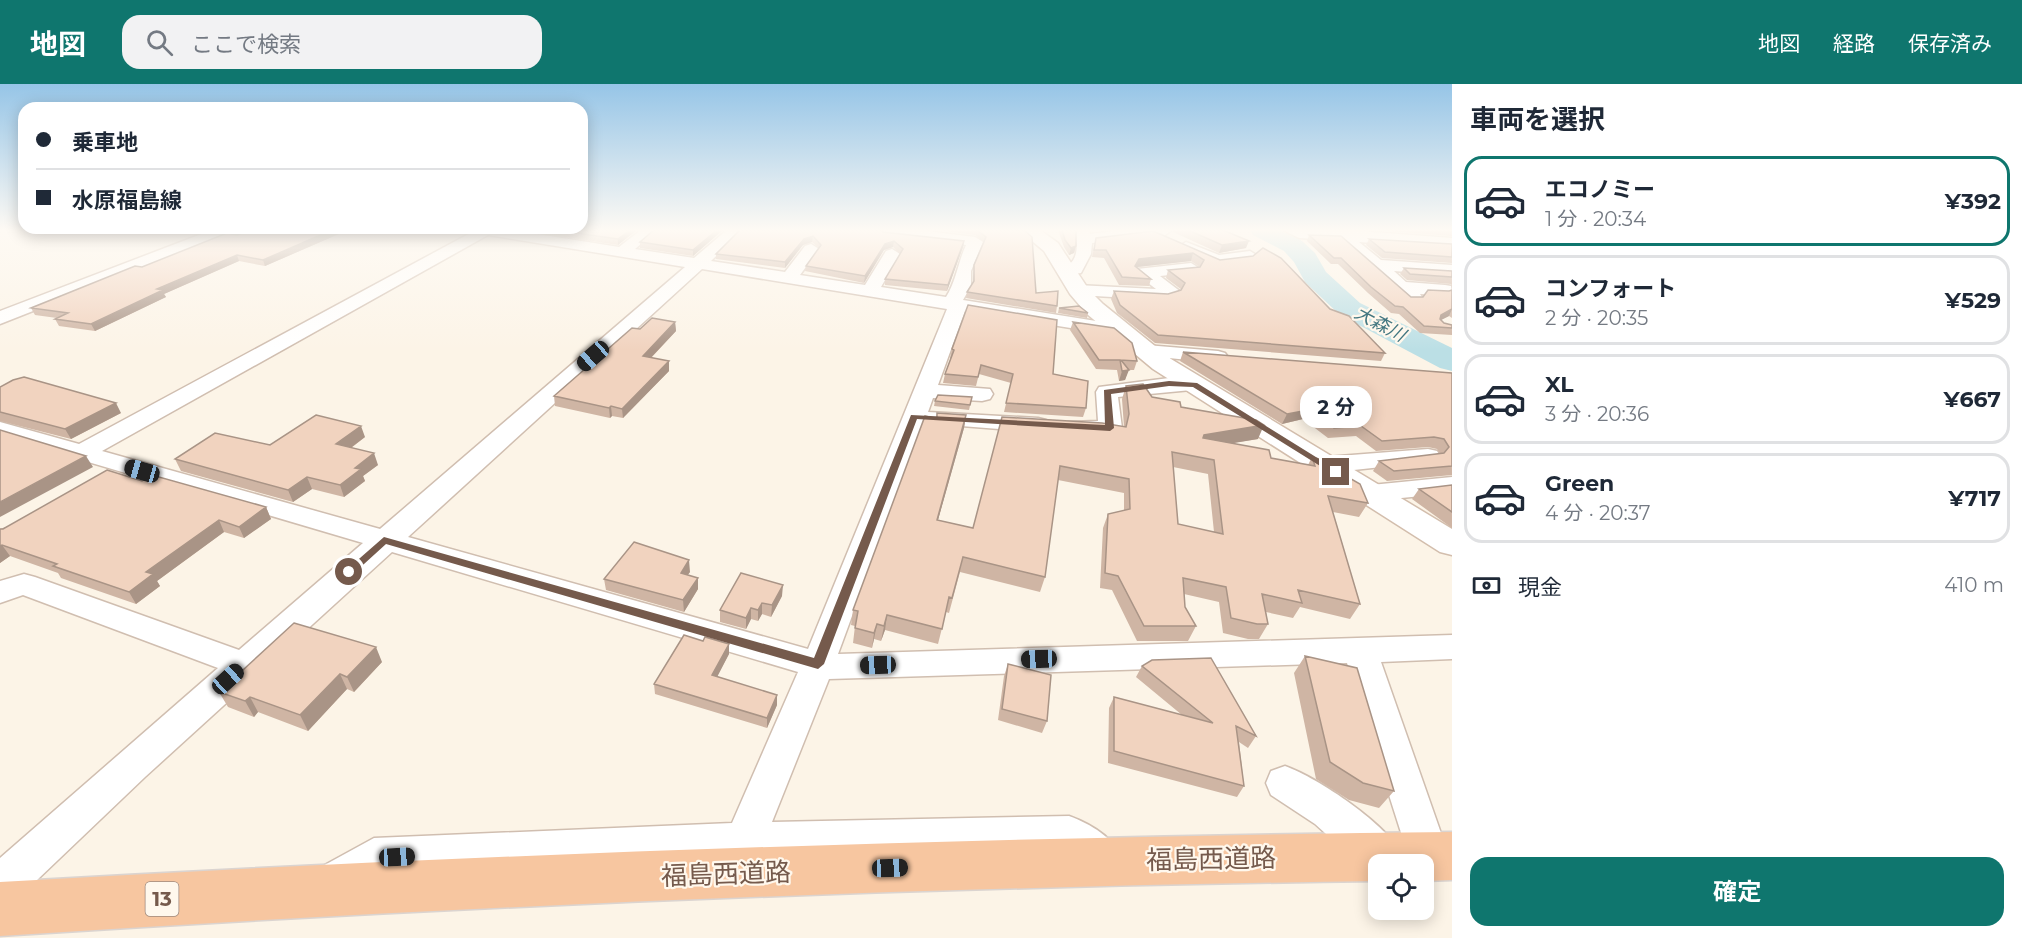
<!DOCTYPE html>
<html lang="ja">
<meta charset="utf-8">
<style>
body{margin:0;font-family:Montserrat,"Noto Sans JP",sans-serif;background:#f2f2f3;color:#1f2937;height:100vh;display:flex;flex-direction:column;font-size:22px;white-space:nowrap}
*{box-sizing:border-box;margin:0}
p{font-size:20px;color:#747a83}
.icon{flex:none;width:33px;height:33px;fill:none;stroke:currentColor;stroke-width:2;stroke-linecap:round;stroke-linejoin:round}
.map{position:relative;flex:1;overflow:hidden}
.details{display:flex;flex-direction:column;background:#fff;width:570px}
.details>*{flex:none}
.hud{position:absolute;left:18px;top:18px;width:570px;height:132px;border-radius:18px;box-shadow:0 3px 15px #0003;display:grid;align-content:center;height:132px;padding:0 18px;background:#fff}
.buttons{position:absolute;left:1368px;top:770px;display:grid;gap:12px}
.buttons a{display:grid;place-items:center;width:66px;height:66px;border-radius:12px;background:#fff;box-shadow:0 3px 15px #0003;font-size:30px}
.end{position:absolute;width:27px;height:27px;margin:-14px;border:8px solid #755a4c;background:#fff;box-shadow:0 0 0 3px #fff}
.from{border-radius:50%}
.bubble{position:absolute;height:42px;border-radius:18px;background:#fff;box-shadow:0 3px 15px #0003;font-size:20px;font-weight:700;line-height:42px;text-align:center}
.car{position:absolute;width:18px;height:36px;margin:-18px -9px;border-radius:8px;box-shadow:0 0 4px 2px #0007;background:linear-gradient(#222 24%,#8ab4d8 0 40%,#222 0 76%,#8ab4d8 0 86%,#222 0)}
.hud b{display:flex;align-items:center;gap:21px;height:57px;font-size:22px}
.hud b+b{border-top:2px solid #e0e1e3}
.hud i{width:15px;height:15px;background:#1f2937}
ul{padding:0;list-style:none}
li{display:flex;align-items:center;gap:18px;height:90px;margin:0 12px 9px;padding:0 6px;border:3px solid #e0e1e3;border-radius:18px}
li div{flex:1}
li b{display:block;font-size:22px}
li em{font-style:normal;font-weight:700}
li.active{border-color:#0f766e}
li>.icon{width:54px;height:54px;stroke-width:1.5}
h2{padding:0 18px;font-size:27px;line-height:72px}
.pay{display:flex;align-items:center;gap:15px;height:66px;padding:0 18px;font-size:22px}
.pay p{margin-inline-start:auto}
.cta{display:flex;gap:12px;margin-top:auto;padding:12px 18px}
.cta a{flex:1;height:69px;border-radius:18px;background:#0f766e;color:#fff;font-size:24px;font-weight:700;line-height:69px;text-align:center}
header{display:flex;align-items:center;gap:36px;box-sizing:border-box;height:84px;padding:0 30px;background:#0f766e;color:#fff}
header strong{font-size:28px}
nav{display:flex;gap:33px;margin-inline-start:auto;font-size:21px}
.search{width:420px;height:54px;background:#f2f2f3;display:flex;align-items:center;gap:15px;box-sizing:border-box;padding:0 21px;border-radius:18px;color:#747a83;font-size:22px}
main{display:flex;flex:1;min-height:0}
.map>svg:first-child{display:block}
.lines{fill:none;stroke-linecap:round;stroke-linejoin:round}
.river{fill:#bbdfe5;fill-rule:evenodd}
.minor-casing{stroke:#d0beb0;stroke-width:3}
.secondary-casing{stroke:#d3bead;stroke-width:3}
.trunk-casing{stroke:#dbd4d0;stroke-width:3}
.minor{fill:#fff;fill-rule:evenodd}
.secondary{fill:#fff;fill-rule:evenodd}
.trunk{fill:#f7c6a0;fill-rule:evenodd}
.wall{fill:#cfb5a4;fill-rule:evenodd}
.shaded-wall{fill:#a99486}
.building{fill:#f1d3bf;stroke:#a99486;stroke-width:1.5;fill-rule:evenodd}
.route{fill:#755a4c}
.labels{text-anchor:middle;stroke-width:4.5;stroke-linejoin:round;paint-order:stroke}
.far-water-label{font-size:18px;font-style:italic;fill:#437781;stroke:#fff8ed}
.shield{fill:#fff8ed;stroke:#9e897c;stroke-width:1.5}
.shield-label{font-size:20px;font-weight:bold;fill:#755a4c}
.near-street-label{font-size:26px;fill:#755a4c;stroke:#fff8ed}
</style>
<header>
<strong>地図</strong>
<div class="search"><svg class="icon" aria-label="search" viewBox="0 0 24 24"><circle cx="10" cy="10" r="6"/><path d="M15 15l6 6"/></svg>ここで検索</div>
<nav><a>地図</a><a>経路</a><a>保存済み</a></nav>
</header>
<main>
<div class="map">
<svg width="1452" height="854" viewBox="0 0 1452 854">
<rect width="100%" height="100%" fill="#fcf4e7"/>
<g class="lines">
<path class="river" d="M1250 146H1281L1302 157 1315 169 1326 188 1360 219 1452 264V287L1440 284 1340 231 1305 198 1294 178 1284 167 1253 151Z"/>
<defs>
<path id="minor" d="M212 146H233L231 149 0 240V227Z
M476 146H512L619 163 641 146H657L635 165 694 174 727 146H743L711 177 785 188 805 162 811 160 819 165 800 191 865 201 886 167 892 165 900 170 881 203 946 213C956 198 958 178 966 161L883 151 876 146H918L975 153 983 158 971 187V202L963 216 1115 240 1118 244 1108 250 965 227 938 301 990 305 993 310 990 315 982 317 933 314 928 328 1038 334 1046 336 1050 341 1046 346 1038 348 923 339 838 570 1452 551V575L1381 578 1449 772 1443 786 1428 792 1424 790V780H1411L1347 579 829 595 772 738 1069 732C1091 740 1114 754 1123 776L1117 790 1102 796 1087 790 1062 770 744 777 380 794 351 813 336 819 321 813 315 798 321 783 374 754 732 739 798 588 392 468 145 693 15 817 0 823V774L218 584 23 511 0 519V497L24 490 35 493 239 566 363 459 0 352V338L79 360ZM488 151 685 183 380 445 102 367ZM702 185 947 225 808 565 408 453Z
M1074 146H1089L1090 150 1124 146H1172L1165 151 1092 159 1091 170 1081 189 1067 191 1059 186C1061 183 1064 183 1068 181 1079 175 1078 156 1074 146Z
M1283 146H1346L1452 154V164L1359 158 1381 176 1452 181V191L1394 187 1406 198 1445 201 1451 202 1452 209 1445 211 1420 210 1422 213 1419 217H1407L1339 156 1299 154Z
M1186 158 1219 171 1250 167 1258 172 1250 177 1217 181 1180 166 1178 163Z
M1191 179 1199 184 1197 188 1160 192 1181 208 1178 212 1165 216 1077 211 1068 206 1077 201 1156 205 1135 189 1137 185Z
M1146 261 1218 267 1225 269 1228 273 1225 277 1218 279 1139 271 1136 267 1139 263Z
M1169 294 1202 295 1205 300 1202 305 1118 313 1122 344 1118 349 1110 351 1068 348 1064 343 1068 338 1098 337 1096 308 1099 303Z
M1428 365 1437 367 1440 372 1437 377 1326 389 1317 386 1313 381 1317 376 1326 373Z
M1452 393V409L1371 417 1362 415 1358 409 1362 403 1371 401Z
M1285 682C1318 694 1389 741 1403 773L1400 780H1378V791L1367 787 1315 740 1271 711 1266 699 1271 687Z"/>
<path id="secondary" d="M1019 146H1040L1058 159 1089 206 1103 220 1171 275 1452 445V471L1440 468 1153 285 1087 230 1070 210 1044 167Z"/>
<path id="trunk" d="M1452 748V796L1424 797V780H1378V797C919 803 459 822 0 852V798C484 770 968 753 1452 748Z"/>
</defs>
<use href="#minor" class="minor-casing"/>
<use href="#secondary" class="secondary-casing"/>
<use href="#trunk" class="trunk-casing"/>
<use href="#minor" class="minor"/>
<use href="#secondary" class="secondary"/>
<use href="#trunk" class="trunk"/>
</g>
<path class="wall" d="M280 146H348L265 182 239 177 164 210 166 213 95 247 59 242 55 235 57 234 35 231 31 224 142 183 237 151 272 149Z
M518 146H637L618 161Z
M654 146H723L693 172 640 164V158Z
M740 146 883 148 964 157 963 163 947 207 885 201V195L900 170 893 163 884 166 864 199 805 187 806 182 819 164 812 158 803 161 785 184 716 175V170Z
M937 146H1024L1036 209 1057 222 1056 229 966 214 967 208 973 199 974 181 984 158 975 151Z
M1058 146H1076V162L1074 169 1069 171 1064 163Z
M1173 146H1223L1246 164 1219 169 1173 148Z
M1374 146H1452V152Z
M1153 147 1330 225 1385 269 1381 277 1155 259 1117 229 1111 215 1114 207 1168 210 1182 206 1166 194 1168 186 1200 183 1191 177 1137 183 1151 195 1149 202 1119 201 1104 174 1092 173 1096 154Z
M1309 151 1411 213H1423L1452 206V234L1449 232 1441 236 1444 239 1452 241V251L1420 249 1399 230 1391 229 1368 209 1338 180H1331L1307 157Z
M1369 155 1452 160V179L1382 174 1366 161Z
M1404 184 1452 187V202L1451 200 1407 196 1400 190Z
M1059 224 1088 229 1087 234 1058 229Z
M675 238 676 247 651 274 669 277V287L623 334 612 332 610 334 555 322 554 312 640 245Z
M1073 238 1137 277 1134 286H1128L1125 296 1119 297 1117 286 1096 285 1070 246Z
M952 265 1053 290 1086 324 1083 333 1004 328 1011 299 979 290 976 302 943 299 945 290 951 274H950Z
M1183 268 1452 289V391L1387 397 1373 387 1379 377 1440 370 1437 365 1428 363 1376 367 1356 352 1328 354 1303 335 1282 340 1180 277Z
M1126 302 1152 313 1181 323 1258 355 1232 359 1271 374 1308 381 1312 373 1337 390 1368 419 1359 433 1333 428 1360 520 1350 535 1300 523 1293 534 1266 528 1268 540 1259 555H1248L1223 549 1219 518 1184 510 1185 523 1196 542 1188 557H1137L1112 506 1100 504 1103 444 1108 430 1124 427V409L1058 396 1045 493 1040 508 960 488 949 529 946 528 938 560 885 546 881 557 874 555 872 564 853 559 855 542 851 541 853 526 936 334 937 329 966 331 964 344 938 436 973 444 1002 333 1124 343 1122 315ZM1173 383 1208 390 1214 448 1178 440Z
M0 303 121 329 71 355 0 337Z
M972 313 969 326 934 322 935 317Z
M365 353 351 364 378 381 363 392 365 397 344 413 312 405 293 418 181 387 175 375 270 361Z
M142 397 266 423 271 435 244 454 224 448 157 497 160 502 136 520 61 494 58 489 10 472 0 479V445Z
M1452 401V444L1412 415 1419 405Z
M690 488 687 491 698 505 684 528 606 506 604 495Z
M782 512 771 533 762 530 758 537 751 535 746 545 720 538V526Z
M703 557 729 560V570L717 592 777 621 767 644 655 610 654 600Z
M1305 572 1394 707 1379 724 1349 716 1316 695 1294 589Z
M382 578 354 608 347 605 308 647 258 628 254 633 228 623 219 608Z
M1008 580 1047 637 1042 649 998 636 1004 592Z
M1142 582 1256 652 1248 664 1239 658 1244 702 1237 713 1108 679 1109 624 1114 613 1182 631 1136 593Z"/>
<path class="shaded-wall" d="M332 146H348L265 182 263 176Z
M630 146H637L618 161V155Z
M717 146H723L693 172V166Z
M813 152 812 158 803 161 785 184V178L804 155Z
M894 157 893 163 884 166 864 199 865 192 885 160Z
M964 157 963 163 947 207 948 201Z
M1249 157 1246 164 1219 169 1222 161Z
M1076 162 1074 169 1069 171 1071 164Z
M1193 169 1191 177 1137 183 1135 182 1139 175Z
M237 171 239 177 164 210 166 213 95 247 91 240 157 205Z
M1452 225 1449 232 1437 238 1441 231Z
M675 238 676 247 644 281 643 272Z
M669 277V287L623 334 622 325Z
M1129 286 1125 296 1119 297 1122 287Z
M116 319 121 329 71 355 65 345Z
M611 322 612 332 610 334 609 324Z
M1308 326 1303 335 1282 340 1287 330Z
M966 331 964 344 934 450 937 436Z
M1264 341 1258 355 1198 365 1204 351Z
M361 342 365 353 340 372 336 360Z
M374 369 378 381 363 392 365 397 344 413 340 401 355 384Z
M86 372 93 383 0 433V418Z
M307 393 312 405 293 418 288 406Z
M266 423 271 435 244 454 239 443Z
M219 436 224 448 157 497 160 502 136 520 129 508 146 488Z
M2 461 10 472 0 479V462Z
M689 476 690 488 681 500V489Z
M698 494V505L684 528 683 516Z
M783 501 782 512 771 533 772 521Z
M762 519V530L758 537V526Z
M751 524V535L746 545V534Z
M887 531 885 546 881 557 884 542Z
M877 540 874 555 872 564 874 549Z
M729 560V570L713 601 712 591Z
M376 563 382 578 354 608 347 593Z
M340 590 347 605 308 647 300 631Z
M777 611V621L767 644V634Z
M250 613 258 628 254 633 245 617Z"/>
<path class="building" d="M250 146 272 149 280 146H332L263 176 237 171 157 205 163 206 91 240 55 235 68 229 31 224 135 182 142 183 227 149 237 151Z
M556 146H630L618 155Z
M654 146H717L693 166 640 158Z
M740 146H882L883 148 964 157 948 201 885 195 903 165 894 157 885 160 865 192 806 182 821 161 813 152 804 155 785 178 716 170Z
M977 146H1024L1032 153 1036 209 1058 207 1057 222 967 208 974 197V181L986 153Z
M1062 146H1076V162L1071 164 1065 156Z
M1188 146H1223L1249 157 1222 161Z
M1153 147 1220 176 1253 172 1263 164 1281 174 1330 225 1349 232 1385 269 1158 251 1120 221 1114 207 1168 210 1181 206 1185 199 1168 186 1200 183 1204 176 1193 169 1139 175 1135 182 1151 195 1122 193 1106 166H1094L1096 154Z
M1309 151 1341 152 1411 213H1423L1428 206 1449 207 1452 206V225L1441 231 1440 235 1444 239 1452 241V244L1424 242 1403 223 1395 222 1371 203 1341 174H1334Z
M1369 155 1452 160V173L1385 168Z
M1404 184 1452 187V193L1410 190Z
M968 221 1057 236 1053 290 1088 297 1086 324 1006 319 1013 290 981 281 978 293 945 290 954 266 952 265Z
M1079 222 1088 229 1059 224Z
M652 234 675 238 643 272 669 277 622 325 611 322 609 324 554 312 632 244 640 245Z
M1073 238 1114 244 1132 259 1137 277 1121 276 1129 286 1122 287 1120 276H1099Z
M1183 268 1452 289V382L1394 387 1379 377 1444 369 1449 363 1444 355 1434 353 1382 357 1361 342 1334 344 1308 326 1287 330Z
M24 293 116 319 65 345 0 328V303L13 296Z
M1143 300 1152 313 1180 318 1181 323 1256 336 1264 341 1204 351 1203 354 1269 366 1271 374 1315 382 1312 373 1319 375 1335 385 1337 390 1346 392 1360 400 1368 419 1328 412 1360 520 1298 506 1302 519 1262 510 1268 540H1257L1231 534 1226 503 1183 494 1185 523 1196 542H1144L1118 492 1105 489 1108 430 1130 425 1129 395 1060 382 1045 493 963 473 952 514 949 513 942 545 887 531 884 542 877 540 874 549 855 544 858 527 853 526 925 332 937 335V329L966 331 937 436 973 444 1002 333 1102 339 1126 343 1129 330 1126 302ZM1172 368 1214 376 1223 450 1178 440Z
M938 311 972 313 970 321 935 317Z
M316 331 361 342 336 360 374 369 355 384 361 385 340 401 307 393 288 406 175 375 215 349 270 361Z
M0 346 86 372 0 418Z
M107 386 142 397 152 391 266 423 239 443 219 436 146 488 153 490 129 508 53 482 57 480 2 461 0 462V445H3Z
M1452 401V428L1419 405Z
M634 458 689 476 681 489 698 494 683 516 604 495Z
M741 489 783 501 772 521 762 519 758 526 751 524 746 534 720 526Z
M294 539 376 563 347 593 340 590 300 631 250 613 245 617 219 608Z
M684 551 703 557 705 553 729 560 712 591 777 611 767 634 654 600Z
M1305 572 1357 584 1394 707 1363 699 1330 678Z
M1211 574 1256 652 1236 642 1244 702 1114 667V613L1213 639 1142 582 1152 576Z
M1008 580 1051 591 1047 637 1002 625Z"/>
<linearGradient id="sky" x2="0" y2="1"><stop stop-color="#96c5e7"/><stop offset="0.55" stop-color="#fefaf4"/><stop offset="1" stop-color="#fefaf4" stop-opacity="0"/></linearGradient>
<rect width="1452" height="266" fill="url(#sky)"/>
<path class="route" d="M1169 297 1197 299 1340 388 1333 390 1193 303 1169 302 1111 310 1114 344 1110 347 917 335 824 580 818 585 386 460 353 490 344 488 384 453 814 574 911 331 1105 341 1104 306Z"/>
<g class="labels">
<g class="far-water-label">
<text transform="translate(1380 240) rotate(28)" y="6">大森川</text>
</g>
<rect class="shield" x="145.5" y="798" width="33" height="34" rx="4.5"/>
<g class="shield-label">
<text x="162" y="822">13</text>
</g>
<g class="near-street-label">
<text transform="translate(1211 775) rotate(-1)" y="9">福島西道路</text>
<text transform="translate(726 790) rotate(-2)" y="9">福島西道路</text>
</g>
</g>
</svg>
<div class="buttons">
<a><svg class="icon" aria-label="locate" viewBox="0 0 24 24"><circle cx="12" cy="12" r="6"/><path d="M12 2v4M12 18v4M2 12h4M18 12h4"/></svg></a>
</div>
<i class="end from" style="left:349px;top:488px"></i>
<i class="end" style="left:1336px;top:388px"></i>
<div class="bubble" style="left:1300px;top:302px;width:72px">2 分</div>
<i class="car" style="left:593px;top:272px;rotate:229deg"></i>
<i class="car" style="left:142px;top:387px;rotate:286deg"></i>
<i class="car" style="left:1039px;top:575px;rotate:268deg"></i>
<i class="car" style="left:878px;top:581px;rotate:268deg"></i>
<i class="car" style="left:228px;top:595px;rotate:48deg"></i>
<i class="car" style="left:397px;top:773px;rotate:87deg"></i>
<i class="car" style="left:890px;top:784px;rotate:88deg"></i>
<div class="hud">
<b><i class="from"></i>乗車地</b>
<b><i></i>水原福島線</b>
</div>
</div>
<section class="details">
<h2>車両を選択</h2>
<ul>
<li class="active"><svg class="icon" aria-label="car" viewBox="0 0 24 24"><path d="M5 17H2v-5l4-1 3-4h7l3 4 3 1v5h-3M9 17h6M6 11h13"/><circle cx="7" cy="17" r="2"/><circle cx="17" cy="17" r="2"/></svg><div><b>エコノミー</b><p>1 分 · 20:34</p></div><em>¥392</em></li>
<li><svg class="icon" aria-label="car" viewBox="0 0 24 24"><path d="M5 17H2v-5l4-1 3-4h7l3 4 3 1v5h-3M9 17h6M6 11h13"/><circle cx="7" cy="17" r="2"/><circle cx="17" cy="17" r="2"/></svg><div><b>コンフォート</b><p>2 分 · 20:35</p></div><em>¥529</em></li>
<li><svg class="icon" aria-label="car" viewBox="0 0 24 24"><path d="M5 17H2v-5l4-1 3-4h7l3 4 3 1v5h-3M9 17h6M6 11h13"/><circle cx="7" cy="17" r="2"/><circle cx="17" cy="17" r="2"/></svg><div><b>XL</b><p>3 分 · 20:36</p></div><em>¥667</em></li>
<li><svg class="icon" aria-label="car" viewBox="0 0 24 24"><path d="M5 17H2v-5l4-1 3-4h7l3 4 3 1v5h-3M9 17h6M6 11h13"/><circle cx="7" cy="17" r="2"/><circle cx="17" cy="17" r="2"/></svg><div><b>Green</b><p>4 分 · 20:37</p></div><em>¥717</em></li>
</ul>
<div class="pay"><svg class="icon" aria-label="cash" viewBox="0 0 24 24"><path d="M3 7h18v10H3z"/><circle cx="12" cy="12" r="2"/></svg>現金<p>410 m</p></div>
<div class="cta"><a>確定</a></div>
</section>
</main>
